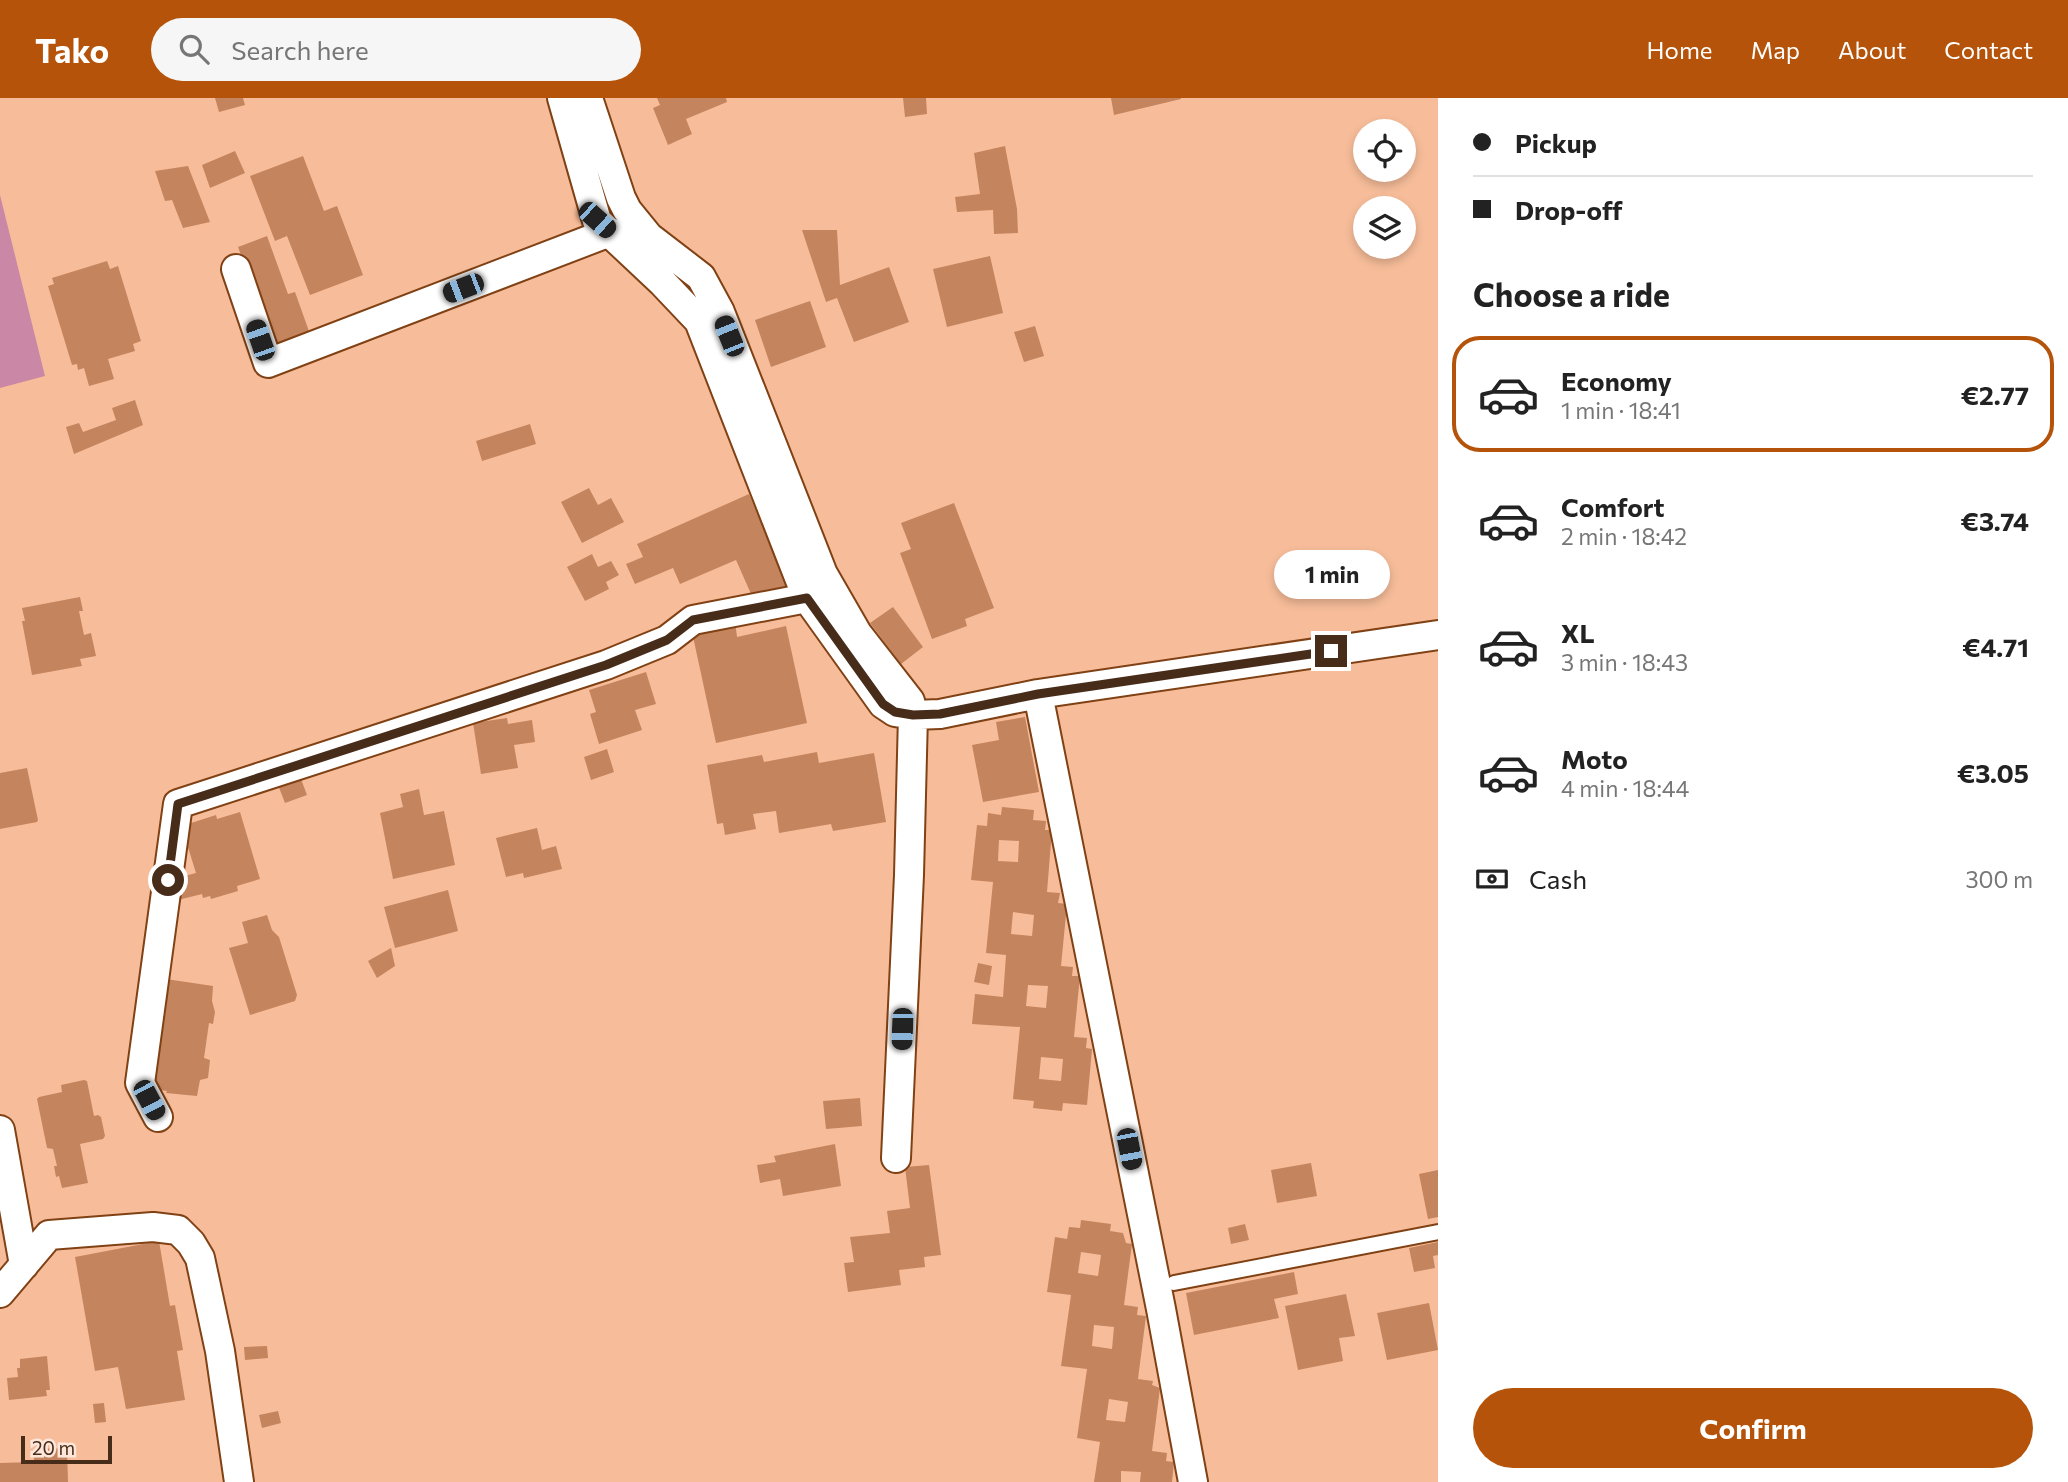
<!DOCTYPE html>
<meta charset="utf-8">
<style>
body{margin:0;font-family:Commissioner,sans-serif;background:#f6f6f6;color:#222;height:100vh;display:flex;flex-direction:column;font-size:26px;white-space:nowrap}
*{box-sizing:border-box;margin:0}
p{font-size:23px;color:#767676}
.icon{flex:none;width:38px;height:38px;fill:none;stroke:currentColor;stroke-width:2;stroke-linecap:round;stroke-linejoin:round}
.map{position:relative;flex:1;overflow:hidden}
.details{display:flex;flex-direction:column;background:#fff;width:630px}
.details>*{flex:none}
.hud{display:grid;align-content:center;height:154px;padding:0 35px;background:#fff}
.tools{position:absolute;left:1353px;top:21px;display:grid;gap:14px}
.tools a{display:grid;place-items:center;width:63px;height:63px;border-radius:50%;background:#fff;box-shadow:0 4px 10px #0003;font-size:35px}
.scale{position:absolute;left:21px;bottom:18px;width:91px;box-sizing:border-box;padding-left:7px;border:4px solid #482c1a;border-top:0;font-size:19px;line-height:24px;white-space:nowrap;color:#482c1a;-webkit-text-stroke:5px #fee7da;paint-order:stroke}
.end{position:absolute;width:32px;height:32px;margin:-16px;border:9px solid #482c1a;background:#fff;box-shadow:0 0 0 4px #fff}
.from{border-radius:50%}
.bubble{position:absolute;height:49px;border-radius:24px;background:#fff;box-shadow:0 4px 10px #0003;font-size:23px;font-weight:700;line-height:49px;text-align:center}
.car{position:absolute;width:21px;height:42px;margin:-21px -10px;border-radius:9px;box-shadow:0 0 5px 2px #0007;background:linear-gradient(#222 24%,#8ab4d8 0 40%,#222 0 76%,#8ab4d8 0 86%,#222 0)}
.hud b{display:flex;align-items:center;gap:24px;height:66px;font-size:26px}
.hud b+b{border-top:2px solid #e0e0e0}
.hud i{width:18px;height:18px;background:#222}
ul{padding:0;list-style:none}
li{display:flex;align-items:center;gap:21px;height:116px;margin:0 14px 10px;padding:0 21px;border:4px solid transparent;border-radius:28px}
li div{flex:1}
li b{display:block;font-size:26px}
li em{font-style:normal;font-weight:700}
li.selected{border-color:#b45309}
li>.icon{width:63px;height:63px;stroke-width:1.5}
h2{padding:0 35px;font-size:32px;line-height:84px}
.pay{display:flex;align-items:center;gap:18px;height:77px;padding:0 35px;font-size:26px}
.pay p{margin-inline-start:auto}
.cta{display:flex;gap:14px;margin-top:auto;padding:14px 35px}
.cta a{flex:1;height:80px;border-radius:42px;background:#b45309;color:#fff;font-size:28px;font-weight:700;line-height:80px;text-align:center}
header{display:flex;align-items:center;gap:42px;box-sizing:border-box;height:98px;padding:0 35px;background:#b45309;color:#fff}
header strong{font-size:33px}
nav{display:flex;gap:38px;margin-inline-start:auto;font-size:24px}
.search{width:490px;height:63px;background:#f6f6f6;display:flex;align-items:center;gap:18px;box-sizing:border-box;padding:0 24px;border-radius:38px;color:#767676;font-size:26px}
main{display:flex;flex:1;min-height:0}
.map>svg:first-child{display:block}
.green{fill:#cb88a6}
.building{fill:#c4845d;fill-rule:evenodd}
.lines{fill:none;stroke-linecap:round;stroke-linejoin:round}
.lane-casing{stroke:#804114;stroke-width:18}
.street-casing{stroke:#804114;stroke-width:32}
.lane{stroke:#fff;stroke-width:14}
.street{stroke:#fff;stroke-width:28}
.route{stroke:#482c1a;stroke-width:9}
</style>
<header>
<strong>Tako</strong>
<div class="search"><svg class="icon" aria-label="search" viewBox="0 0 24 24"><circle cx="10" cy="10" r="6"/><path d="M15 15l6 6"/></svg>Search here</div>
<nav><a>Home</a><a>Map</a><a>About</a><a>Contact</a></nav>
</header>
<main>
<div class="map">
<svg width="1438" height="1384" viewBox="0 0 1438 1384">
<rect width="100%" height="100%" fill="#f7bd9a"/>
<path class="green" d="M0 97 45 278 0 290Z"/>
<path class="building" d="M215 0H243L245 7 219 14Z
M657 0H726L727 4 686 21 692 36 668 47 653 10 660 7Z
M903 0H926L927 16 905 19Z
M1111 0H1181V1L1114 17Z
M1005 48 1017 111 1018 135 994 136 993 112 957 114 955 99 980 96 974 55Z
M235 53 245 75 210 90 202 67Z
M303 58 324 113 337 108 363 177 310 197 287 138 275 143 250 78Z
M188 68 210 124 183 130 172 102 165 103 155 73Z
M802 132H837L840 187 889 169 909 224 854 244 837 200 826 204Z
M267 138 288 196 295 194 310 236 274 248 238 149Z
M990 158 1003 215 947 229 933 171Z
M107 163 110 171 118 168 141 243 133 246 135 253 108 261 114 281 89 288 84 270 78 272 77 266 72 267 48 188 54 186 52 180Z
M810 203 826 249 771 269 755 222Z
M1035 228 1044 258 1024 264 1014 234Z
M135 302 143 327 74 356 66 329 79 325 83 334 116 322 112 310Z
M530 326 536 346 482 363 476 343Z
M589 390 598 407 611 400 624 424 582 445 561 404Z
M749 396 790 490 755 505 736 462 680 486 673 470 635 486 626 466 643 459 637 446Z
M954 405 994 510 965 521 967 528 932 541 900 455 911 451 901 425Z
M592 456 598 469 611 463 619 477 606 484 609 491 585 503 567 469Z
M80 499 83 513H79L84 537 91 535 96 558 80 561 82 568 32 577 22 523H25L22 510Z
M893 509 923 549 901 566 870 525Z
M735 523 737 539 786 528 807 625 716 645 692 534Z
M646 574 656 606 635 612 642 632 599 646 590 616 596 614 589 592Z
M1025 619 1039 694 983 704 972 647 999 642 996 624Z
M507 620 508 626 532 622 535 644 514 647 518 670 481 676 473 625Z
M607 651 614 674 591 682 584 659Z
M817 654 819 665 874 655 886 724 833 733 831 726 779 735 776 713 753 716 756 731 725 737 723 725 717 726 707 667 762 657 764 664Z
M27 670 38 722 37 724 0 731V675Z
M298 673 307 697 285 705 276 682Z
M419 691 424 717 444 713 455 767 393 781 380 715 403 709 400 696Z
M1002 709 1034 712 1033 722 1046 723 1045 732H1052L1047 794 1060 795 1058 805 1067 806 1061 868 1073 869 1072 878H1080L1074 939 1087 940 1086 950 1092 951 1087 1007 1063 1005 1062 1013 1033 1010 1034 1003 1013 1001 1020 929 972 926 975 896 1003 899 1006 857 986 855 993 784 971 782 977 727 987 728 988 715 1001 717ZM999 742 1019 743 1018 764 998 763ZM1013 814 1034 817 1032 838 1011 836ZM1028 887 1048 888 1046 910 1026 908ZM1041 959 1063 961 1061 983 1039 981Z
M240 714 260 781 237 788 238 793 211 801 210 798 203 800 202 796 174 803 177 780 196 775 182 730 188 726 216 717 217 721Z
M537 730 542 752 556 748 562 771 524 780 523 775 506 779 496 740Z
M448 792 458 833 395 850 384 809Z
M267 817 272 832 279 839 297 897 295 903 250 917 229 850 248 845 242 824Z
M391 850 395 868 377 880 368 863Z
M978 865 992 868 989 887 974 884Z
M166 881 213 888 212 903 215 914 213 926 209 925 204 960 210 962 208 980 200 982 197 998 166 995 167 993 149 990Z
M84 982 87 983 94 1018 98 1017 101 1019 105 1038 103 1041 80 1046 88 1085 62 1090 59 1078 56 1079 54 1068H57L53 1051 47 1050 37 1001 39 999 62 994 61 987Z
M860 1000 862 1028 826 1031 823 1003Z
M835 1046 841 1088 783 1098 780 1081 760 1085 757 1067 776 1064 774 1058Z
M1311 1065 1317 1098 1277 1105 1271 1072Z
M929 1067 941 1157 924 1159 925 1169 899 1172 901 1187 848 1194 844 1165 854 1164 850 1139 890 1135 887 1113 910 1110 905 1069Z
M1438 1072V1119L1428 1121 1419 1076Z
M1081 1122 1111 1126 1110 1133 1123 1135 1126 1145 1132 1146 1124 1207 1138 1209 1137 1217 1146 1218 1138 1281 1153 1283 1152 1287 1160 1290 1152 1353 1167 1355 1166 1363 1174 1364 1172 1384H1140L1141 1374 1121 1373V1384H1094L1100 1344 1077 1340 1087 1271 1061 1268 1071 1197 1047 1194 1055 1139 1067 1141 1069 1129 1080 1130ZM1081 1154 1101 1157 1098 1178 1078 1175ZM1094 1227 1114 1229 1112 1251 1092 1248ZM1109 1301 1128 1304 1125 1324 1106 1322Z
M1245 1126 1249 1142 1231 1146 1228 1130Z
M159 1143 170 1208 175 1207 183 1252 177 1253 185 1302 126 1311 118 1269 95 1273 75 1159Z
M1438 1144V1157L1433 1158 1435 1170 1414 1174 1409 1150Z
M1294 1174 1298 1196 1274 1201 1279 1220 1194 1237 1186 1195Z
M1346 1196 1355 1238 1339 1240 1343 1263 1298 1272 1285 1208Z
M1429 1205 1438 1252 1387 1262 1377 1215Z
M267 1248 268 1260 245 1262 244 1249Z
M47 1258 50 1292H46L47 1298 9 1302 7 1280 18 1279 17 1270H20V1261Z
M104 1305 106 1324 95 1325 93 1306Z
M278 1313 281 1325 262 1330 259 1317Z
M67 1350 68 1384H0V1365L34 1364V1351Z"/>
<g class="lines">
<defs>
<path id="lane" d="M1174 1185 1438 1134"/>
<path id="street" d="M562 0 597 123 662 184 699 223 807 500 883 606 895 614 913 617 940 616 1038 596 1438 537
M588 0 621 100 627 112 649 139 701 179 720 214 823 476 857 535 910 603 913 617 909 777 896 1060
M236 171 268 265 610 134
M1038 596 1161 1211 1193 1384
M158 1019 140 985 178 706 606 567 667 542 693 522 807 500
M0 1032 24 1167
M0 1195 49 1137 153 1129 178 1132 191 1145 200 1160 220 1253 239 1384"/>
</defs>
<use href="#lane" class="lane-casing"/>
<use href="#street" class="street-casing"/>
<use href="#lane" class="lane"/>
<use href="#street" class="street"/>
</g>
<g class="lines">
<path class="route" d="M168 782 178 706 606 567 667 542 693 522 807 500 883 606 895 614 913 617 940 616 1038 596 1331 553"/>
</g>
</svg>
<div class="tools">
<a><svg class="icon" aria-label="locate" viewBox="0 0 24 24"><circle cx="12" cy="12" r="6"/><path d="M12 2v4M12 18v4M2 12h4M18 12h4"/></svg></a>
<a><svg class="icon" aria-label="layers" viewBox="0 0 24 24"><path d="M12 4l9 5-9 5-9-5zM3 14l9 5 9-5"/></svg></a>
</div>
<div class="scale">20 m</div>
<i class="end from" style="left:168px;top:782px"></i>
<i class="end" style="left:1331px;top:553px"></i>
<div class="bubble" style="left:1274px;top:452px;width:116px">1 min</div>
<i class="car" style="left:597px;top:122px;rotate:132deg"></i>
<i class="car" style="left:463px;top:190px;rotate:249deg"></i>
<i class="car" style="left:729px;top:238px;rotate:338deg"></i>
<i class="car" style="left:260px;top:242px;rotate:341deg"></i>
<i class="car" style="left:902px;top:931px;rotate:182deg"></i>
<i class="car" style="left:149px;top:1002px;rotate:152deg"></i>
<i class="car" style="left:1129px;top:1051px;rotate:169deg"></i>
</div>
<section class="details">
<div class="hud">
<b><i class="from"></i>Pickup</b>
<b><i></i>Drop-off</b>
</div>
<h2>Choose a ride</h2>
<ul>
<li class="selected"><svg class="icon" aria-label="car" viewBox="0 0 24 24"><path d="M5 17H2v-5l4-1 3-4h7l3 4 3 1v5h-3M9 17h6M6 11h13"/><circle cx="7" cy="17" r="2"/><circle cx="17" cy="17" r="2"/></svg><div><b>Economy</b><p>1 min · 18:41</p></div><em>€2.77</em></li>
<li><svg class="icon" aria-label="car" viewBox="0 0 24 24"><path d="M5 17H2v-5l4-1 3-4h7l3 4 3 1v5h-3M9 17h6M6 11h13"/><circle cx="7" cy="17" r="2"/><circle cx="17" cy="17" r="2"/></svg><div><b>Comfort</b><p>2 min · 18:42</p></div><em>€3.74</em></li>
<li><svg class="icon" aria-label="car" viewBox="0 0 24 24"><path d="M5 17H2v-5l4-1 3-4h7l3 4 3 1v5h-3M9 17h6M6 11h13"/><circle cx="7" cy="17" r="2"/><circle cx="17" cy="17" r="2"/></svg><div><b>XL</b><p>3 min · 18:43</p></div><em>€4.71</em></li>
<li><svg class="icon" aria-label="car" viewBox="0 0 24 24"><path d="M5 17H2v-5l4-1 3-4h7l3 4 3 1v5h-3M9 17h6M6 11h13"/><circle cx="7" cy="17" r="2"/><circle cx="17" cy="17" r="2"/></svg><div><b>Moto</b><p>4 min · 18:44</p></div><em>€3.05</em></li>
</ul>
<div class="pay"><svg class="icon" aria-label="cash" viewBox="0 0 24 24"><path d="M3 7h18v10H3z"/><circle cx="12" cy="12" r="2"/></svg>Cash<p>300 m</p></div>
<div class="cta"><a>Confirm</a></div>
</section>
</main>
